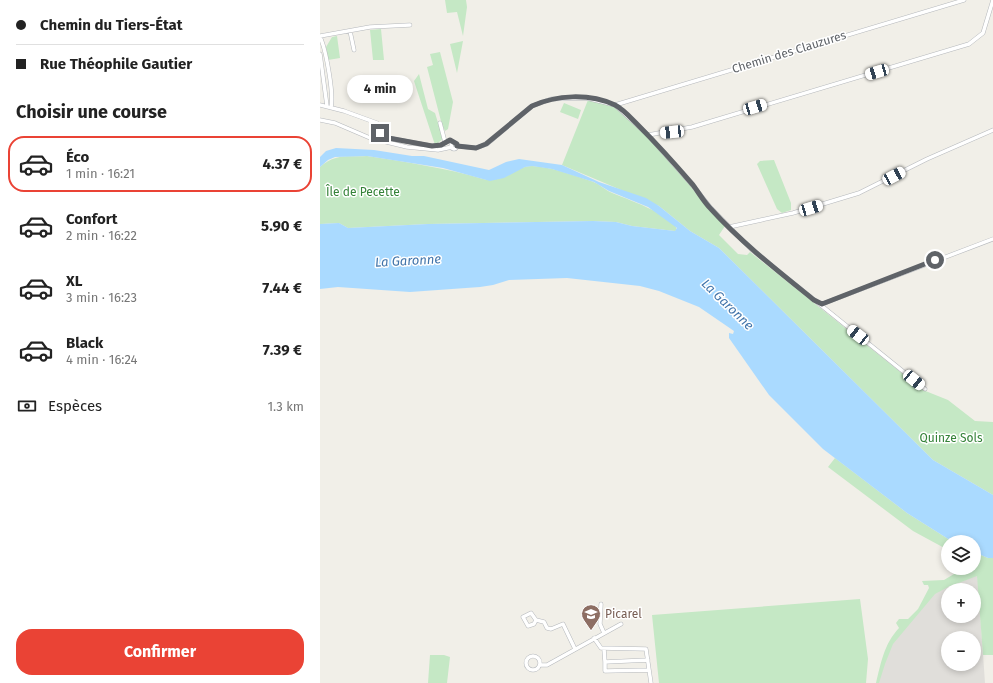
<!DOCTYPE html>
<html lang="fr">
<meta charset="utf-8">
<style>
body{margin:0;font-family:"Fira Sans",sans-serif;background:#f6f6f6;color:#222;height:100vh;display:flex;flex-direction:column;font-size:15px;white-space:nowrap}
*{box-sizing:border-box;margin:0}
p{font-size:13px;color:#767676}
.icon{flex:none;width:22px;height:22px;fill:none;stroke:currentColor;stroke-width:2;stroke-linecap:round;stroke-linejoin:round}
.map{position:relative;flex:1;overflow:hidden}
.drawer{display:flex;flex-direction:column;background:#fff;width:320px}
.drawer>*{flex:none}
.top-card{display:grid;align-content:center;height:88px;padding:0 16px;background:#fff}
.controls{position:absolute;left:621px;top:535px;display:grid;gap:8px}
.controls a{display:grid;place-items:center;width:40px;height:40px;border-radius:50%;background:#fff;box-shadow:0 2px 6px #0003;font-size:20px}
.end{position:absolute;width:18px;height:18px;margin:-9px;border:5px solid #5f6368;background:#fff;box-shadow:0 0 0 2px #fff}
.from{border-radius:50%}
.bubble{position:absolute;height:28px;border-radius:14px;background:#fff;box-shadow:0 2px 6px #0003;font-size:13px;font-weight:700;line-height:28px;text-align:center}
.car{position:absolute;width:12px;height:24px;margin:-12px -6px;border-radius:5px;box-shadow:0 0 3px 1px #0007;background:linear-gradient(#fff 24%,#345 0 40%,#fff 0 76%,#345 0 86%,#fff 0)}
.top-card b{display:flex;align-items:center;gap:14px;height:38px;font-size:15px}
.top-card b+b{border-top:1px solid #e0e0e0}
.top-card i{width:10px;height:10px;background:#222}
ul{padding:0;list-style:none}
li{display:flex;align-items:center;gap:12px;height:56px;margin:0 8px 6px;padding:0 8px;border:2px solid transparent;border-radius:16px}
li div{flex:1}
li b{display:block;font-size:15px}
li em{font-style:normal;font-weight:700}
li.current{border-color:#ea4335}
li>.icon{width:36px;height:36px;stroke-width:1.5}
h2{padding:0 16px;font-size:18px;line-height:48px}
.pay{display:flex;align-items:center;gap:10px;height:44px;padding:0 16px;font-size:15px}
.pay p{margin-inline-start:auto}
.action{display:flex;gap:8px;margin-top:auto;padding:8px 16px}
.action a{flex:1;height:46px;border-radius:16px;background:#ea4335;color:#fff;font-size:16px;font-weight:700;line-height:46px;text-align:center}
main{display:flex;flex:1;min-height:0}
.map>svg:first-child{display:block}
.industrial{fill:#e0deda;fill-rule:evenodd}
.green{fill:#c5e8c5}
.water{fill:#aadaff}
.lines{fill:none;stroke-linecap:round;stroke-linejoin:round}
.street-casing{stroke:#b5b8bc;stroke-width:4.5}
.street{stroke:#fff;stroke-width:3.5}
.route{stroke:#5f6368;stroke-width:5}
.labels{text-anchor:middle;stroke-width:3;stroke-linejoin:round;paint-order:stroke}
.street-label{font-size:12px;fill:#5f6368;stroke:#fff}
.park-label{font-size:12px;fill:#348238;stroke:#fff}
.education-label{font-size:12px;fill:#785e54;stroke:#fff;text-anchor:start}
.water-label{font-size:13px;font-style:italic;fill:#4174aa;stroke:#fff}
</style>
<main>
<section class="drawer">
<div class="top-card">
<b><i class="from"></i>Chemin du Tiers-État</b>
<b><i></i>Rue Théophile Gautier</b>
</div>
<h2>Choisir une course</h2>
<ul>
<li class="current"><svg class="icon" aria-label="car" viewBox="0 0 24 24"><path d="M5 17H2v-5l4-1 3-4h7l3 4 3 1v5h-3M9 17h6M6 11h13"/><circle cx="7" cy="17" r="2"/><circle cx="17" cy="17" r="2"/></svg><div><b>Éco</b><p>1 min · 16:21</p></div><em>4.37 €</em></li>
<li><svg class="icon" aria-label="car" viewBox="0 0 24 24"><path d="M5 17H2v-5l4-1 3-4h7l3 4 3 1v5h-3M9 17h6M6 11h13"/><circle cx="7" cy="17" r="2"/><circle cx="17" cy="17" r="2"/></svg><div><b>Confort</b><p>2 min · 16:22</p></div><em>5.90 €</em></li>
<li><svg class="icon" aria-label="car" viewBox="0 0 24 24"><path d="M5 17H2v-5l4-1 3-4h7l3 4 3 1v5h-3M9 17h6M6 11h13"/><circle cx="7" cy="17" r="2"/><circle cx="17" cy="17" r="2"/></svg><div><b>XL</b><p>3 min · 16:23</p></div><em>7.44 €</em></li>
<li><svg class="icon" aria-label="car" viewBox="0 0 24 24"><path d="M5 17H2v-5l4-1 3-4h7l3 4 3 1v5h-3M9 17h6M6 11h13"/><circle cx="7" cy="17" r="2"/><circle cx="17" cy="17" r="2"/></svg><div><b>Black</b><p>4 min · 16:24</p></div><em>7.39 €</em></li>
</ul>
<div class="pay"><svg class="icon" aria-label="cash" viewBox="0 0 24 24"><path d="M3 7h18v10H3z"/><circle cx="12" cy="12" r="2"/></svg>Espèces<p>1.3 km</p></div>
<div class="action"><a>Confirmer</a></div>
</section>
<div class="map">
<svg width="673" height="683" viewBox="0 0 673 683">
<rect width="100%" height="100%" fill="#f1efe8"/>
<path class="industrial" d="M657 568 665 683H557L568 644 623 582ZM628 590H654V616H628ZM628 638H654V664H628Z"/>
<path class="green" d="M125 0H146L147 7 143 36 137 12 127 13Z
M61 29 64 60H53L50 30Z
M17 36 20 58 8 60 6 47 12 37Z
M143 41 137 73 130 44Z
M120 52 133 102 128 129 125 131 122 125 107 67 113 65 110 54Z
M99 74 108 109 115 113 123 139 115 145 94 81Z
M268 100 294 107 314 123 362 175 388 209 405 226 399 235 418 254 427 255 430 252 603 390 628 400 655 421 673 422V495L613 460 399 248 370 231 339 206 242 165Z
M244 103 261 110 258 119 240 112Z
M47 156C86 162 126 168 163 179 182 184 195 166 212 166 232 167 253 175 271 181 278 183 284 189 290 192 303 198 355 215 357 230L355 231 312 226 296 222 273 221 108 224 28 228 19 223 0 224V167C15 153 28 157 47 156Z
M454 160 471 203V210L462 213 457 209 437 164 440 161Z
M515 458 587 513 633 542H628V550L593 531 508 467Z
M654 552 668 558H673V655H663L657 576 628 587 615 594 573 644 565 664 559 683H556C561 663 564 644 579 628L576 623 579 619H588L598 609 609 588 608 585H604L602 581 624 580 644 568H654Z
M540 599 548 659 546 683H339L332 615Z
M110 655H124L130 657 127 683H108Z"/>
<path class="water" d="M16 148 54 150 92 156H104L169 170 186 162 199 159 242 165 279 182 326 198 339 206 370 231 399 248 613 460 673 495V558H668L654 552V542H633L587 513 503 449 449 395 409 338V333L413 334 414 331 379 307 339 291 320 286 247 278 189 280 173 285 160 287 90 292 18 287 0 289V224L19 223 28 228 108 224 273 221 296 222 312 226 355 231 357 228 328 207 289 191 274 182 232 169 212 166 205 167 184 178 170 181 123 168 47 156 15 157 8 160 0 167V157L6 151Z"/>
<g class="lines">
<defs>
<path id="street" d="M30 31 34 50
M0 36 50 27 90 25
M0 37C6 49 14 94 11 107
M0 54 7 106
M0 105 24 111 57 123 63 137 112 146 121 145 130 140 134 143
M295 105 644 0
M0 120 15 123 50 138 87 147 118 150 132 147
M120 123 125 142
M328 135 372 127 649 44 663 33 673 0
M131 146a3 3 0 1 1 6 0a3 3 0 1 1-6 0Z
M137 146 156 148 167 144 212 106 231 99 266 98 295 105 328 135 374 187 390 207 431 249 605 389
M409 227 473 213 539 193 607 159 673 130
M502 304 673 239
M281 604 280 624 284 633
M216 620 211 613 203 617 208 626 214 624 216 620 224 622 227 628 231 629 243 624 255 649
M274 638 281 648 326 649 331 683
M284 649 285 662
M206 663a7 7 0 1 1 14 0a7 7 0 1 1-14 0Z
M328 660 285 662V671L329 670
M220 665H227L301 624"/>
</defs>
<use href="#street" class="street-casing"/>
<use href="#street" class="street"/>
</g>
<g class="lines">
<path class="route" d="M60 133 63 137 112 146 121 145 130 140 137 144V146L156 148 166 144 212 106C236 95 269 93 295 105 303 109 311 118 317 124 337 144 355 164 373 185 379 193 384 202 391 209 422 243 458 271 494 300L502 304 615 260"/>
</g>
<defs>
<symbol id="school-pin" viewBox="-11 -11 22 30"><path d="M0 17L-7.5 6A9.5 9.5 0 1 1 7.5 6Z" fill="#8d6e63" stroke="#fff"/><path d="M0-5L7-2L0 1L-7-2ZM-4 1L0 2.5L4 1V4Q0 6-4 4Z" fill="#fff"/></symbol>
</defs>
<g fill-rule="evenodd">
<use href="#school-pin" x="260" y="603" width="22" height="30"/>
</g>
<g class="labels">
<g class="street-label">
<text transform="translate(469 52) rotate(-17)" y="4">Chemin des Clauzures</text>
</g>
<g class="park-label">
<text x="43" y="196">Île de Pecette</text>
<text x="631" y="442">Quinze Sols</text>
</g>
<g class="education-label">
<text x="285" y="618">Picarel</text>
</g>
<g class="water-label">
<text transform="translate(88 260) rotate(-3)" y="5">La Garonne</text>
<text transform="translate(408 304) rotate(44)" y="5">La Garonne</text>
</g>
</g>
</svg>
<div class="controls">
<a><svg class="icon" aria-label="layers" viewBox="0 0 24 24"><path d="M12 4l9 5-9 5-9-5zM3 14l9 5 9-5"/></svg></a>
<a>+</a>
<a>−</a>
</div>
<i class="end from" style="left:615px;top:260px"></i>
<i class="end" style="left:60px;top:133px"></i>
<div class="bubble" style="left:27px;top:75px;width:66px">4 min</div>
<i class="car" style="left:557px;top:72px;rotate:254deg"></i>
<i class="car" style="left:435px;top:107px;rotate:74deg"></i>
<i class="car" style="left:352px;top:132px;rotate:264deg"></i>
<i class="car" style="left:574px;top:176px;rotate:62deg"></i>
<i class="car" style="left:491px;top:208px;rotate:73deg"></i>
<i class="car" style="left:538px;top:335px;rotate:308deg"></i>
<i class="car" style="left:594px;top:380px;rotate:129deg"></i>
</div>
</main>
